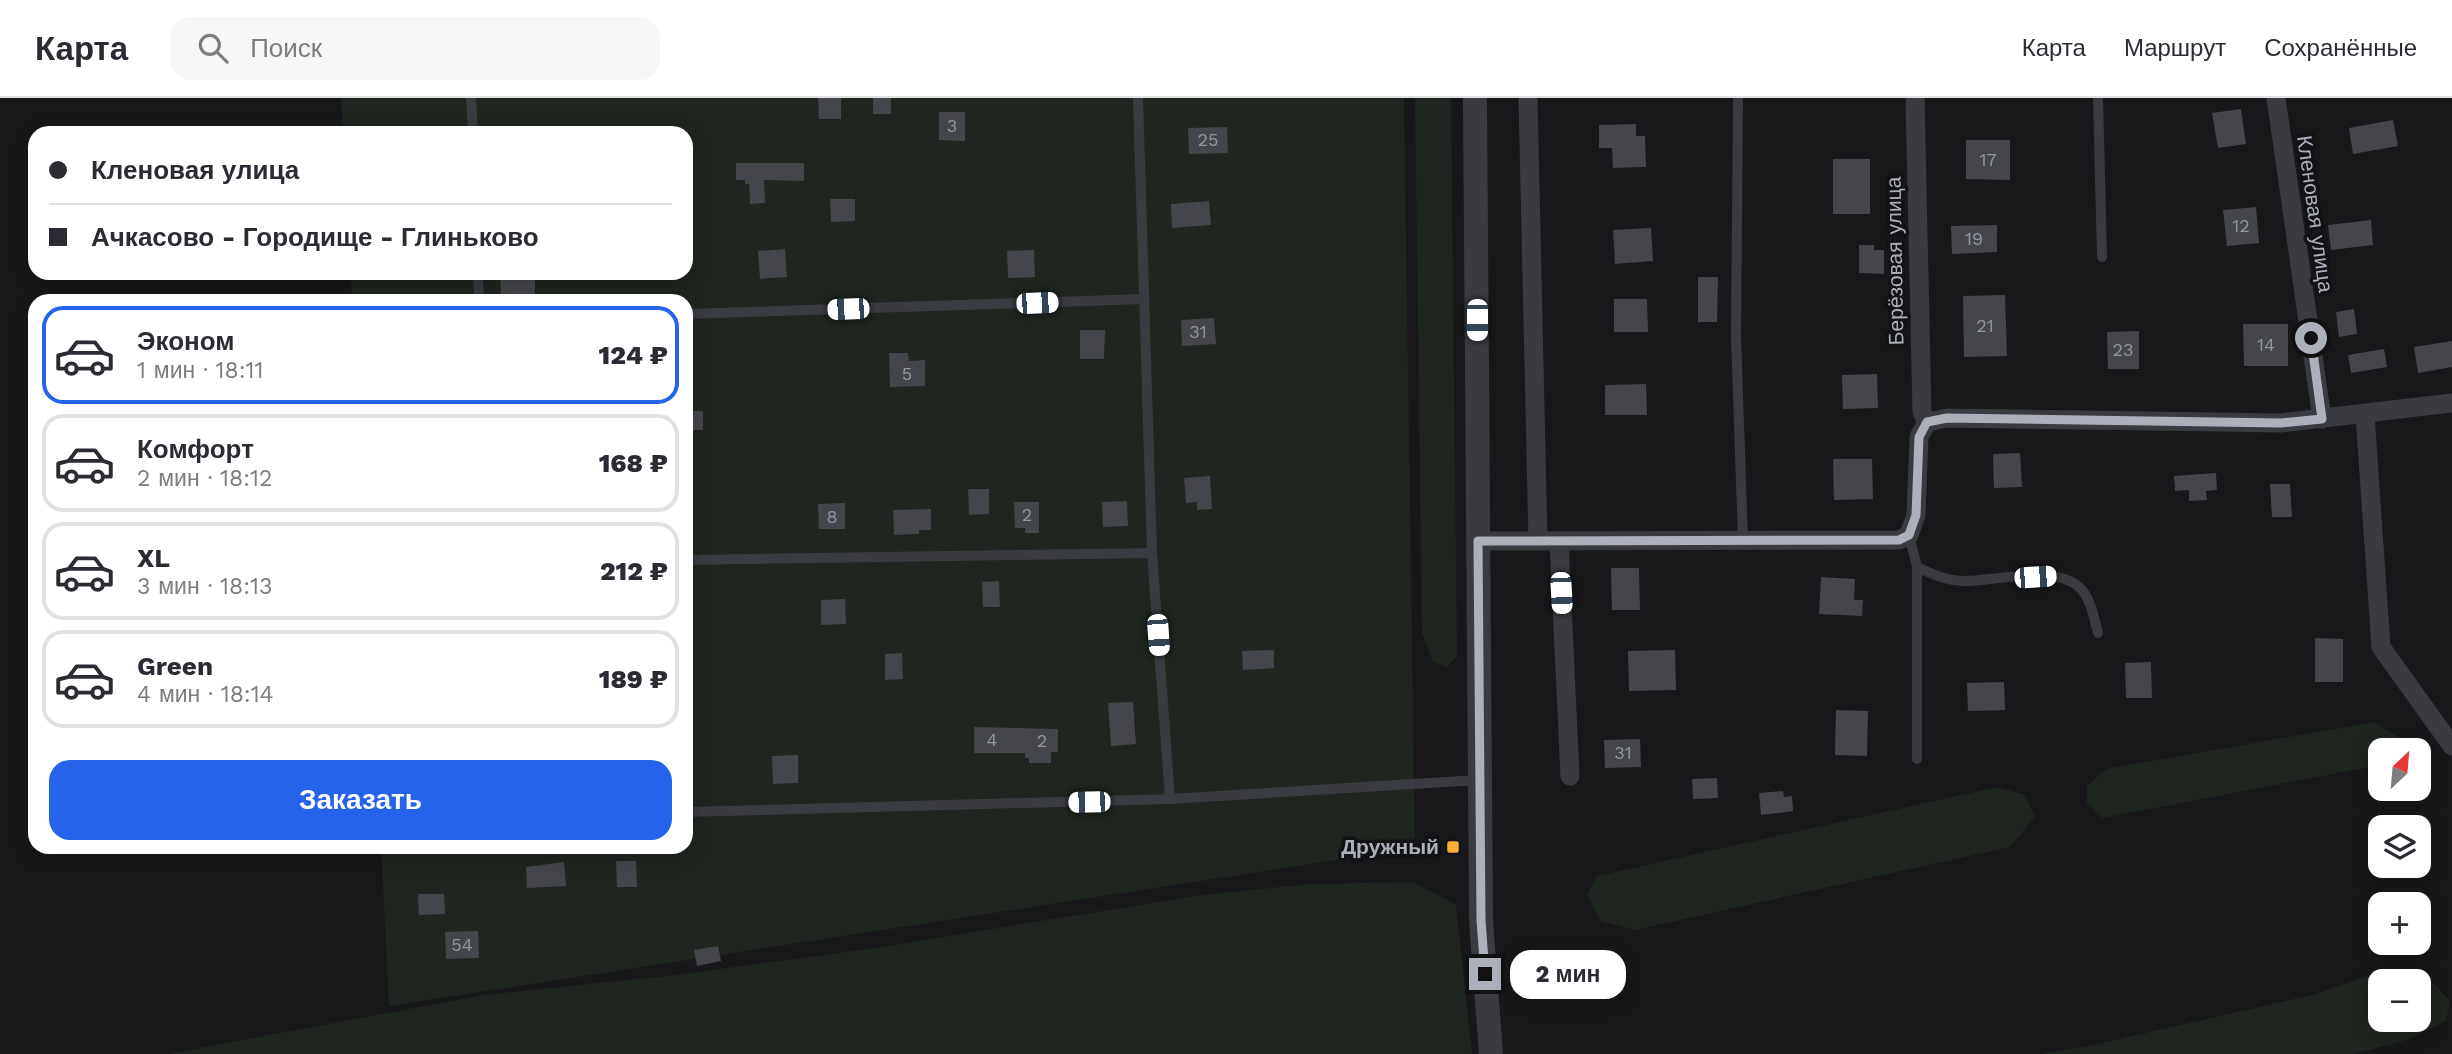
<!DOCTYPE html>
<html lang="ru">
<meta charset="utf-8">
<style>
body{margin:0;font-family:"Work Sans",sans-serif;background:#f7f7f7;color:#2b2b33;height:100vh;display:flex;flex-direction:column;font-size:26px;white-space:nowrap}
*{box-sizing:border-box;margin:0}
p{font-size:23px;color:#7c7c81}
.icon{flex:none;width:38px;height:38px;fill:none;stroke:currentColor;stroke-width:2;stroke-linecap:round;stroke-linejoin:round}
.map{position:relative;flex:1;overflow:hidden}
.sheet{position:absolute;left:28px;top:196px;width:665px;height:560px;display:flex;flex-direction:column;background:#fff;border-radius:21px;box-shadow:0 4px 18px #0003}
.sheet>*{flex:none}
.hud{position:absolute;left:28px;top:28px;width:665px;height:154px;border-radius:21px;box-shadow:0 4px 18px #0003;display:grid;align-content:center;height:154px;padding:0 21px;background:#fff}
.needle{width:46px;rotate:26deg}
.tools{position:absolute;left:2368px;top:640px;display:grid;gap:14px}
.tools a{display:grid;place-items:center;width:63px;height:63px;border-radius:14px;background:#fff;box-shadow:0 4px 18px #0003;font-size:35px}
.end{position:absolute;width:32px;height:32px;margin:-16px;border:9px solid #abb0bb;background:#111;box-shadow:0 0 0 4px #111}
.from{border-radius:50%}
.bubble{position:absolute;height:49px;border-radius:21px;background:#fff;box-shadow:0 4px 18px #0003;font-size:23px;font-weight:800;line-height:49px;text-align:center}
.car{position:absolute;width:21px;height:42px;margin:-21px -10px;border-radius:9px;box-shadow:0 0 5px 2px #0007;background:linear-gradient(#fff 24%,#345 0 40%,#fff 0 76%,#345 0 86%,#fff 0)}
.hud b{display:flex;align-items:center;gap:24px;height:66px;font-size:26px}
.hud b+b{border-top:2px solid #e1e1e2}
.hud i{width:18px;height:18px;background:#2b2b33}
ul{padding:12px 0 0;list-style:none}
li{display:flex;align-items:center;gap:21px;height:98px;margin:0 14px 10px;padding:0 7px;border:4px solid #e1e1e2;border-radius:21px}
li div{flex:1}
li b{display:block;font-size:26px}
li em{font-style:normal;font-weight:800}
li.active{border-color:#2563eb}
li>.icon{width:63px;height:63px;stroke-width:1.5}
.primary-button{display:flex;gap:14px;margin-top:auto;padding:14px 21px}
.primary-button a{flex:1;height:80px;border-radius:21px;background:#2563eb;color:#fff;font-size:28px;font-weight:800;line-height:80px;text-align:center}
header{display:flex;align-items:center;gap:42px;box-sizing:border-box;height:98px;padding:0 35px;background:#fff;border-bottom:2px solid #e1e1e2}
header strong{font-size:33px}
nav{display:flex;gap:38px;margin-inline-start:auto;font-size:24px}
.search{width:490px;height:63px;background:#f7f7f7;display:flex;align-items:center;gap:18px;box-sizing:border-box;padding:0 24px;border-radius:21px;color:#7c7c81;font-size:26px}
.map>svg:first-child{display:block}
.green{fill:#1e261f;fill-rule:evenodd}
.building{fill:#45464b}
.lines{fill:none;stroke-linecap:round;stroke-linejoin:round}
.service{stroke:#393b40;stroke-width:10}
.minor{stroke:#393b40;stroke-width:19}
.tertiary{stroke:#393b40;stroke-width:24}
.route{stroke:#abb0bb;stroke-width:9}
.poi-dot{fill:#f5b236;stroke:#131316;stroke-width:2.5}
.labels{text-anchor:middle;stroke-width:7;stroke-linejoin:round;paint-order:stroke}
.number-label{font-size:18px;fill:#92969f}
.street-label{font-size:21px;fill:#abb0bb;stroke:#131316}
.poi-label{font-size:21px;font-weight:bold;fill:#abb0bb;stroke:#131316;text-anchor:end}
</style>
<header>
<strong>Карта</strong>
<div class="search"><svg class="icon" aria-label="search" viewBox="0 0 24 24"><circle cx="10" cy="10" r="6"/><path d="M15 15l6 6"/></svg>Поиск</div>
<nav><a>Карта</a><a>Маршрут</a><a>Сохранённые</a></nav>
</header>
<div class="map">
<svg width="2452" height="956" viewBox="0 0 2452 956">
<rect width="100%" height="100%" fill="#18181b"/>
<path class="green" d="M341 0H1404L1415 750 389 908 381 749H686V203H352L351 175H686V35H343Z
M1415 0H1451L1457 558 1447 569 1433 564 1422 535Z
M2374 624 2400 640 2398 653H2380V667L2103 720 2087 706V688L2106 671Z
M1997 689 2025 697 2035 719 2010 749 1635 832 1600 823 1587 797 1597 778Z
M1414 784 1456 807 1472 956H167L484 897 675 877 875 850 1201 797 1311 786Z
M2384 872 2426 877 2450 903 2446 923 2407 942 2354 956H2041L2084 949 2316 896ZM2380 884H2418V922H2380Z"/>
<path class="building" d="M818 0H841V21H819Z
M873 0H891V16H873Z
M2241 11 2246 46 2218 50 2212 15Z
M939 14H965V43L939 42Z
M2393 22 2398 48 2353 56 2349 30Z
M1636 26V38H1645L1646 69 1613 70 1612 50H1599V27Z
M1227 29 1228 55 1189 56 1188 30Z
M1966 42H2010V82L1966 81Z
M1833 61H1870V116H1833Z
M736 65H804V83L764 82 765 105 750 106 749 86H745V82H736Z
M830 101H855V123L831 124Z
M1209 103 1211 127 1172 130 1171 106Z
M2256 109 2259 145 2227 148 2223 112Z
M2371 122 2373 147 2331 152 2328 127Z
M1997 127V154L1952 156 1951 128Z
M1651 130 1653 163 1615 166 1613 132Z
M1859 147H1874V152H1884V176L1859 175Z
M785 151 787 179 760 181 758 153Z
M1034 152 1035 179 1008 180 1007 153Z
M500 175H535V199L501 200Z
M1698 179H1718L1717 224H1698Z
M2005 197 2007 258 1964 259 1963 198Z
M1614 201H1647L1648 234H1614Z
M2354 211 2357 236 2339 239 2336 214Z
M1214 220 1216 246 1182 248 1181 222Z
M2243 226H2288V268H2244Z
M1080 232H1105L1104 261H1080Z
M2139 233V271H2108L2107 234Z
M2452 243V269L2418 275 2414 249Z
M2384 251 2387 269 2351 275 2348 257Z
M889 255H908L909 263 925 262V288L890 289Z
M1877 276 1878 310 1843 311 1842 277Z
M1646 286 1647 317H1605V287Z
M686 313H703V332H686Z
M2020 355 2022 389 1994 390 1993 356Z
M1833 361H1872L1873 401 1834 402Z
M2216 375 2217 392 2206 393 2207 402 2189 403V392L2175 393 2174 378Z
M1210 378 1212 411 1197 412V404L1186 405 1184 380Z
M2270 386H2290L2292 419H2272Z
M968 391H989V416L969 417Z
M1127 403 1128 428 1103 429 1102 404Z
M1014 404H1039V435H1025V430H1015Z
M845 405V431H819L818 406Z
M931 411V432H919V436L894 437 893 412Z
M1611 470H1639L1640 512H1612Z
M1821 479 1855 481 1854 502H1863L1862 518 1819 516Z
M999 483 1000 509H983L982 484Z
M845 501 846 526 821 527V502Z
M2315 540 2343 541V584H2315Z
M1274 552V570L1243 572 1242 553Z
M1675 552 1676 592 1629 593 1628 553Z
M902 555 903 581 885 582V556Z
M2151 564 2152 600H2126L2125 565Z
M2004 584 2005 612 1968 613 1967 585Z
M1133 604 1136 646 1111 648 1108 605Z
M1836 612 1868 613 1867 658 1835 657Z
M974 629 1058 631V654H1051V665H1029V660H1025V655H974Z
M1640 641 1641 669 1605 670 1604 642Z
M798 657V685L773 686 772 658Z
M1717 680 1718 700 1693 701 1692 681Z
M1783 693 1784 699 1792 698 1793 713 1761 717 1759 695Z
M616 763H636L637 789H617Z
M564 764 566 788 527 790 526 769Z
M418 796H444L445 816 419 817Z
M478 833 479 860 446 861 445 834Z
M718 848 721 863 697 868 694 852Z"/>
<g class="lines">
<path class="service" d="M471 0 473 35
M1138 0 1152 455 1170 701 1478 682
M1738 0 1736 239 1743 442
M2098 0 2102 159
M478 175 479 203
M686 216 1144 201
M1909 437 1917 469V661
M686 462 1152 455
M1917 469C1932 476 1947 483 1964 483 1995 483 2056 466 2080 490 2091 500 2094 521 2098 535
M686 714 1170 701"/>
<path class="minor" d="M1528 0 1538 443
M1915 0 1922 314 1927 324
M2276 0 2322 321
M2365 317 2381 549 2452 648
M1478 443 1899 442 1909 437 1916 417 1919 339 1927 324 1947 320 2281 325 2452 305
M1559 443 1570 678"/>
<path class="tertiary" d="M1475 0 1481 822 1491 956"/>
</g>
<g class="lines">
<path class="route" d="M1485 876 1481 822 1478 443 1899 442 1909 437 1916 417 1919 339 1927 324 1947 320 2281 325 2322 321 2311 240"/>
</g>
<rect class="poi-dot" x="1446" y="742" width="14" height="14" rx="3.5"/>
<g class="labels">
<g class="number-label">
<text x="952" y="34">3</text>
<text x="1208" y="48">25</text>
<text x="1988" y="68">17</text>
<text x="2241" y="134">12</text>
<text x="1974" y="147">19</text>
<text x="1985" y="234">21</text>
<text x="1198" y="240">31</text>
<text x="2266" y="253">14</text>
<text x="2123" y="258">23</text>
<text x="907" y="282">5</text>
<text x="1027" y="423">2</text>
<text x="832" y="425">8</text>
<text x="992" y="648">4</text>
<text x="1042" y="649">2</text>
<text x="1623" y="661">31</text>
<text x="462" y="853">54</text>
</g>
<g class="street-label">
<text transform="translate(2315 116) rotate(82)" y="7">Кленовая улица</text>
<text transform="translate(1895 163) rotate(-91)" y="7">Берёзовая улица</text>
</g>
<g class="poi-label">
<text x="1439" y="756">Дружный</text>
</g>
</g>
</svg>
<div class="tools">
<a><svg class="needle" viewBox="-14 -14 28 28"><path d="M0-13l5 13h-10z" fill="#e53935"/><path d="M0 13l5-13h-10z" fill="#7c7c81"/></svg></a>
<a><svg class="icon" aria-label="layers" viewBox="0 0 24 24"><path d="M12 4l9 5-9 5-9-5zM3 14l9 5 9-5"/></svg></a>
<a>+</a>
<a>−</a>
</div>
<i class="end from" style="left:2311px;top:240px"></i>
<i class="end" style="left:1485px;top:876px"></i>
<div class="bubble" style="left:1510px;top:852px;width:116px">2 мин</div>
<i class="car" style="left:1037px;top:205px;rotate:88deg"></i>
<i class="car" style="left:848px;top:211px;rotate:268deg"></i>
<i class="car" style="left:1477px;top:222px;rotate:180deg"></i>
<i class="car" style="left:2035px;top:479px;rotate:86deg"></i>
<i class="car" style="left:1561px;top:495px;rotate:177deg"></i>
<i class="car" style="left:1158px;top:537px;rotate:176deg"></i>
<i class="car" style="left:1089px;top:704px;rotate:269deg"></i>
<div class="hud">
<b><i class="from"></i>Кленовая улица</b>
<b><i></i>Ачкасово - Городище - Глиньково</b>
</div>
<section class="sheet">
<ul>
<li class="active"><svg class="icon" aria-label="car" viewBox="0 0 24 24"><path d="M5 17H2v-5l4-1 3-4h7l3 4 3 1v5h-3M9 17h6M6 11h13"/><circle cx="7" cy="17" r="2"/><circle cx="17" cy="17" r="2"/></svg><div><b>Эконом</b><p>1 мин · 18:11</p></div><em>124 ₽</em></li>
<li><svg class="icon" aria-label="car" viewBox="0 0 24 24"><path d="M5 17H2v-5l4-1 3-4h7l3 4 3 1v5h-3M9 17h6M6 11h13"/><circle cx="7" cy="17" r="2"/><circle cx="17" cy="17" r="2"/></svg><div><b>Комфорт</b><p>2 мин · 18:12</p></div><em>168 ₽</em></li>
<li><svg class="icon" aria-label="car" viewBox="0 0 24 24"><path d="M5 17H2v-5l4-1 3-4h7l3 4 3 1v5h-3M9 17h6M6 11h13"/><circle cx="7" cy="17" r="2"/><circle cx="17" cy="17" r="2"/></svg><div><b>XL</b><p>3 мин · 18:13</p></div><em>212 ₽</em></li>
<li><svg class="icon" aria-label="car" viewBox="0 0 24 24"><path d="M5 17H2v-5l4-1 3-4h7l3 4 3 1v5h-3M9 17h6M6 11h13"/><circle cx="7" cy="17" r="2"/><circle cx="17" cy="17" r="2"/></svg><div><b>Green</b><p>4 мин · 18:14</p></div><em>189 ₽</em></li>
</ul>
<div class="primary-button"><a>Заказать</a></div>
</section>
</div>
